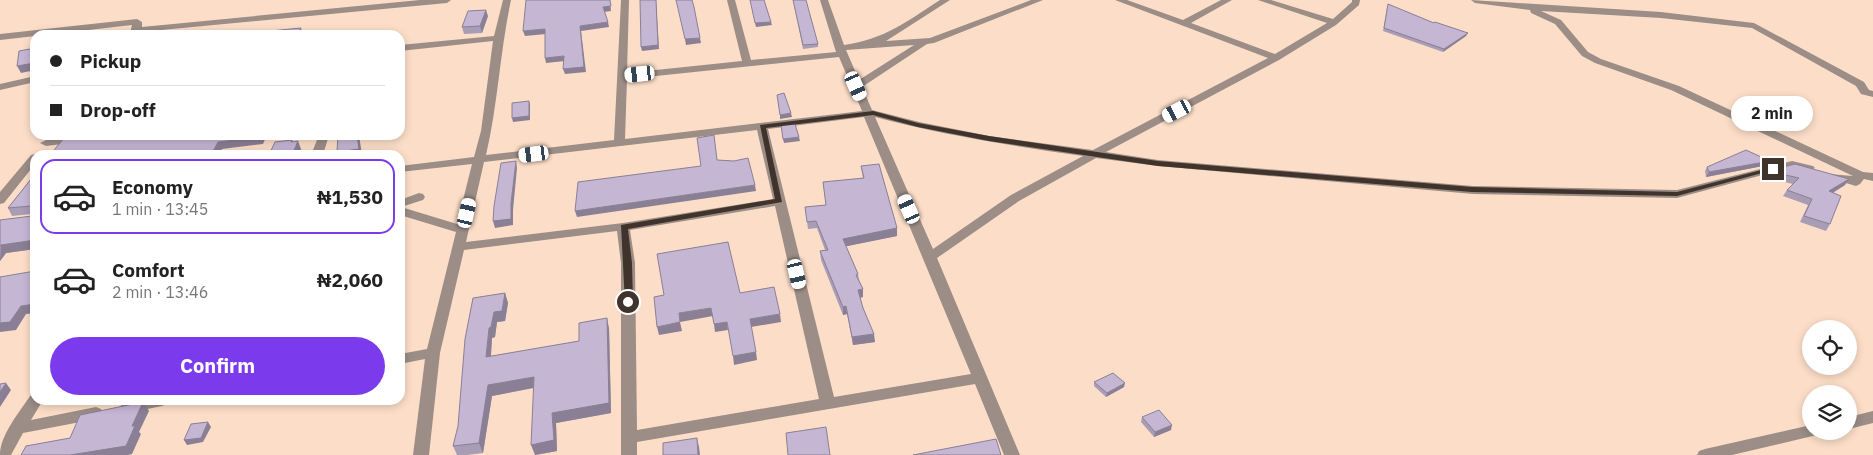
<!DOCTYPE html>
<meta charset="utf-8">
<style>
body{margin:0;font-family:"IBM Plex Sans",sans-serif;background:#f6f6f6;color:#222;height:100vh;display:flex;flex-direction:column;font-size:19px;white-space:nowrap}
*{box-sizing:border-box;margin:0}
p{font-size:16px;color:#767676}
.icon{flex:none;width:28px;height:28px;fill:none;stroke:currentColor;stroke-width:2;stroke-linecap:round;stroke-linejoin:round}
.map{position:relative;flex:1;overflow:hidden}
.sheet{position:absolute;left:30px;top:150px;width:375px;height:255px;display:flex;flex-direction:column;background:#fff;border-radius:15px;box-shadow:0 2px 8px #0003}
.sheet>*{flex:none}
.top-card{position:absolute;left:30px;top:30px;width:375px;height:110px;border-radius:15px;box-shadow:0 2px 8px #0003;display:grid;align-content:center;height:110px;padding:0 20px;background:#fff}
.fabs{position:absolute;left:1802px;top:320px;display:grid;gap:10px}
.fabs a{display:grid;place-items:center;width:55px;height:55px;border-radius:50%;background:#fff;box-shadow:0 2px 8px #0003;font-size:25px}
.end{position:absolute;width:22px;height:22px;margin:-11px;border:6px solid #3f332b;background:#fff;box-shadow:0 0 0 2px #fff}
.from{border-radius:50%}
.bubble{position:absolute;height:35px;border-radius:18px;background:#fff;box-shadow:0 2px 8px #0003;font-size:16px;font-weight:800;line-height:35px;text-align:center}
.car{position:absolute;width:15px;height:30px;margin:-15px -8px;border-radius:6px;box-shadow:0 0 4px 1px #0007;background:linear-gradient(#fff 24%,#345 0 40%,#fff 0 76%,#345 0 86%,#fff 0)}
.top-card b{display:flex;align-items:center;gap:18px;height:48px;font-size:19px}
.top-card b+b{border-top:1px solid #e0e0e0}
.top-card i{width:12px;height:12px;background:#222}
ul{padding:9px 0 0;list-style:none}
li{display:flex;align-items:center;gap:15px;height:75px;margin:0 10px 8px;padding:0 10px;border:2px solid transparent;border-radius:15px}
li div{flex:1}
li b{display:block;font-size:19px}
li em{font-style:normal;font-weight:800}
li.active{border-color:#7c3aed}
li>.icon{width:45px;height:45px;stroke-width:1.5}
.cta{display:flex;gap:10px;margin-top:auto;padding:10px 20px}
.cta a{flex:1;height:58px;border-radius:30px;background:#7c3aed;color:#fff;font-size:20px;font-weight:800;line-height:58px;text-align:center}
.map>svg:first-child{display:block}
.lines{fill:none;stroke-linecap:round;stroke-linejoin:round}
.minor{fill:#9c8d87;fill-rule:evenodd}
.wall{fill:#a99db6}
.shaded-wall{fill:#8a7f94}
.building{fill:#c5b6d4;stroke:#8a7f94}
.route{fill:#3f332b}
</style>
<div class="map">
<svg width="1873" height="455" viewBox="0 0 1873 455">
<rect width="100%" height="100%" fill="#fcdec8"/>
<g class="lines">
<path class="minor" d="M420 0H451L447 3 140 32 138 35H132L130 33 132 25 0 40V34L137 19 142 22V27Z
M503 0H511C500 51 498 104 486 155L614 140 621 0H629L627 73 742 61 727 0H735L751 60 836 52 820 0H828L844 45C885 39 906 22 940 0H950L886 41 930 38 1031 0H1043L934 43 927 44 862 87 872 110 919 122 989 136 1093 150 1268 58 1115 0H1127L1183 20 1221 0H1232L1191 23 1275 54 1327 23 1258 0H1271L1333 19 1352 2V0H1360L1359 5 1336 25 1279 60 1106 152 1158 160 1473 186 1677 190 1792 161 1813 166 1815 168 1809 171 1792 167 1677 198 1473 194 1158 166 1096 158 1019 201 937 258 1020 455H1004L975 384 637 442V455H621V263L617 231 464 250 440 353 429 455H413L425 359 400 364V354L427 349 456 232 400 215V200L419 193 423 194 425 197 423 200 401 207 457 224 472 164 400 172V166L474 157 481 131 493 41 400 51V45L494 36ZM914 45 859 80 846 50ZM839 57 862 111 625 139 627 79ZM864 117 971 374 834 397 768 129ZM875 117C943 135 1013 146 1083 156L1011 195 933 249ZM757 130 773 199 623 223 466 242 484 162ZM775 206 819 399 637 430 635 263 630 230Z
M1471 0 1661 12 1754 23 1864 82 1869 90 1873 91V97L1861 94 1856 86 1752 28 1661 18 1541 11 1561 20 1588 52 1601 59 1679 86 1863 172 1873 173V181L1864 179 1860 184 1856 186 1829 178 1827 176 1829 174 1853 176 1671 90 1595 63 1582 56 1555 24 1531 13 1530 10 1475 3Z
M35 76V82L0 90V84Z
M85 135H117L112 138 46 146 40 143 46 140Z
M319 135H329L323 155H311Z
M35 154 39 155H35V164L4 203 0 204V192L31 155Z
M35 394V400H43L31 420 96 407 101 409 104 413 101 417 96 419 23 433 11 455H0C0 435 19 413 30 396Z
M135 400H170L167 404 162 406 128 413 123 411 120 407 123 403Z
M1873 411V423L1849 429V417Z
M1811 425V431H1819L1817 435 1732 455H1697L1699 451 1705 449Z"/>
</g>
<path class="wall" d="M793 0 818 44V47L803 49Z
M1387 8 1466 36 1443 52 1383 31Z
M488 16 482 33 464 34 462 27Z
M1768 165 1706 177 1705 171 1707 167Z
M861 166 897 236 846 246 858 274 859 280 863 289V297L860 298 863 308 875 342 853 345 847 314 843 315 821 260 820 251 825 250 817 228 808 229 805 207 826 205 823 182 863 178Z
M1768 171 1845 185 1833 193 1830 224 1826 231 1800 222 1808 205 1783 196 1787 190 1793 184 1764 177Z
M35 174V249L6 253 0 261V220L32 216V214L12 216 8 208Z
M505 293 508 303 505 321 497 322 495 337 492 338 491 357 579 341 609 328 611 413 556 423 557 451 535 455 534 388 492 396 483 453 467 455H457L453 446Z
M1094 382 1124 387 1106 397 1094 386Z
M1142 417 1171 430 1154 437 1141 422Z"/>
<path class="shaded-wall" d="M610 0 611 11 604 12 603 7Z
M656 0 659 49 642 51 641 47Z
M486 10 488 16 482 33 480 26Z
M608 22 609 27 581 31 586 72 565 74 563 69 580 26Z
M771 22 772 25 756 27 755 23Z
M301 28 303 35H296Z
M545 29 546 34 525 36 523 31Z
M1468 33 1466 36 1443 52 1444 49Z
M700 38 701 43 686 45 685 39Z
M564 56 565 61 546 63 545 58Z
M34 63 35 65V70L21 73 17 66Z
M529 101 530 104V120L513 122 512 118Z
M791 113 792 117 780 119V115Z
M139 135H147L140 146 136 139Z
M260 135H267L263 144 222 149 219 155H211L218 142Z
M357 135H359L362 155H339L337 152Z
M799 137 800 141 784 143 783 139Z
M292 140 295 148 298 141 301 149 299 155H292L291 142Z
M516 161 517 168 513 210V225L495 228 493 221 511 203Z
M1770 161 1768 165 1706 177 1709 172Z
M1849 179 1845 185 1825 197 1829 191Z
M755 185 756 191 577 217 575 211Z
M897 228V236L843 247V239Z
M35 240V249L6 253 0 261 1 245Z
M863 289V297L859 298 858 290Z
M505 293 508 303 505 321 497 322 495 337 492 338 490 367 486 357 489 328 494 312Z
M35 304V313L26 314 16 330 0 332V323L21 306Z
M846 306 847 314 843 315V307Z
M711 308 713 316 680 322 679 313Z
M780 314 781 322 751 327 750 319Z
M607 318 609 328 611 413 556 423 557 451 535 455 531 445 552 413Z
M680 322 682 331 659 335 657 327Z
M727 322 728 330 715 332 714 324Z
M874 334 875 342 853 345 852 337Z
M756 352 757 360 734 365 733 356Z
M534 377 537 387 492 396 483 453 479 443 488 385Z
M6 383 11 390 0 407V392Z
M1125 383 1124 387 1106 397 1107 393Z
M143 402 149 411 139 432 141 434 132 454 128 455H70L132 426Z
M208 422 211 427 203 442 187 445 184 440Z
M1172 425 1171 430 1154 437 1155 432Z
M697 438 699 447 700 455H698Z"/>
<path class="building" d="M526 0H610L611 6 603 7 608 22 580 26 584 67 563 69 564 56 545 58V29L523 31Z
M640 0H656L658 45 641 47Z
M676 0H692L694 7 700 38 685 39Z
M750 0H764L771 22 755 23Z
M793 0H806L818 44 803 45Z
M1388 4 1434 23 1435 22 1468 33 1444 49 1384 28Z
M486 10 480 26 462 27 468 11Z
M301 28 296 35H267L270 31Z
M35 48V68L34 63 17 66 19 51Z
M784 93 791 113 780 115 777 95Z
M529 101V116L512 118V103Z
M795 124 799 137 783 139 781 125Z
M88 135H139L136 139 167 135H260L259 137 218 142 211 155H50L64 138Z
M338 135H357L359 149 337 152Z
M714 135 717 160 734 161 748 158 755 185 575 211 578 182 701 166 697 138Z
M292 140 291 142 298 141 292 155H269L275 142Z
M1746 150 1770 161 1709 172 1707 167Z
M516 161 511 203V219L493 221 494 206 501 163Z
M879 164 897 228 843 239 858 274 856 275 863 289 858 290 863 308 874 334 852 337 846 306 843 307 820 251 828 250 816 221 807 222 805 207 826 205 823 182 864 178 861 166Z
M1795 164 1849 179 1829 191 1841 196 1830 224 1804 216 1812 199 1787 190 1799 178 1768 171Z
M35 174V240L1 245 0 246V220L32 216 31 206 8 208Z
M728 242 740 293 774 287 780 314 750 319 756 352 733 356 727 322 714 324 711 308 679 313 680 322 657 327 654 297 664 295 657 254Z
M35 271V284L32 290H35V304L21 306 10 322 0 323V277Z
M505 293 502 311 494 312 491 327 489 328 486 357 579 341V323L607 318 609 403 552 413 554 440 531 445 534 377 488 385 479 443 453 446 458 426 465 339 473 298Z
M1113 373 1125 383 1107 393 1094 382Z
M6 383 0 392V384Z
M143 402 132 426H135L126 446 70 455H21L26 446 70 438 80 415Z
M1159 410 1172 425 1155 432 1142 417Z
M208 422 201 438 184 440 191 424Z
M826 427 830 455H788L786 433Z
M697 438 698 455H663V443Z
M996 439 1001 455H913Z"/>
<path class="route" d="M873 111 918 123 989 136 1158 161 1472 187 1677 192 1773 167 1777 169 1677 196 1472 192 1158 166 989 141 918 127 873 115 766 128 782 202 628 229 632 263 633 302 628 305 625 304 621 225 775 199 760 125Z"/>
</svg>
<div class="fabs">
<a><svg class="icon" aria-label="locate" viewBox="0 0 24 24"><circle cx="12" cy="12" r="6"/><path d="M12 2v4M12 18v4M2 12h4M18 12h4"/></svg></a>
<a><svg class="icon" aria-label="layers" viewBox="0 0 24 24"><path d="M12 4l9 5-9 5-9-5zM3 14l9 5 9-5"/></svg></a>
</div>
<i class="end from" style="left:628px;top:302px"></i>
<i class="end" style="left:1773px;top:169px"></i>
<div class="bubble" style="left:1731px;top:96px;width:82px">2 min</div>
<i class="car" style="left:640px;top:74px;rotate:264deg"></i>
<i class="car" style="left:856px;top:86px;rotate:156deg"></i>
<i class="car" style="left:1177px;top:111px;rotate:243deg"></i>
<i class="car" style="left:534px;top:154px;rotate:263deg"></i>
<i class="car" style="left:909px;top:209px;rotate:336deg"></i>
<i class="car" style="left:467px;top:213px;rotate:13deg"></i>
<i class="car" style="left:797px;top:274px;rotate:167deg"></i>
<div class="top-card">
<b><i class="from"></i>Pickup</b>
<b><i></i>Drop-off</b>
</div>
<section class="sheet">
<ul>
<li class="active"><svg class="icon" aria-label="car" viewBox="0 0 24 24"><path d="M5 17H2v-5l4-1 3-4h7l3 4 3 1v5h-3M9 17h6M6 11h13"/><circle cx="7" cy="17" r="2"/><circle cx="17" cy="17" r="2"/></svg><div><b>Economy</b><p>1 min · 13:45</p></div><em>₦1,530</em></li>
<li><svg class="icon" aria-label="car" viewBox="0 0 24 24"><path d="M5 17H2v-5l4-1 3-4h7l3 4 3 1v5h-3M9 17h6M6 11h13"/><circle cx="7" cy="17" r="2"/><circle cx="17" cy="17" r="2"/></svg><div><b>Comfort</b><p>2 min · 13:46</p></div><em>₦2,060</em></li>
</ul>
<div class="cta"><a>Confirm</a></div>
</section>
</div>
